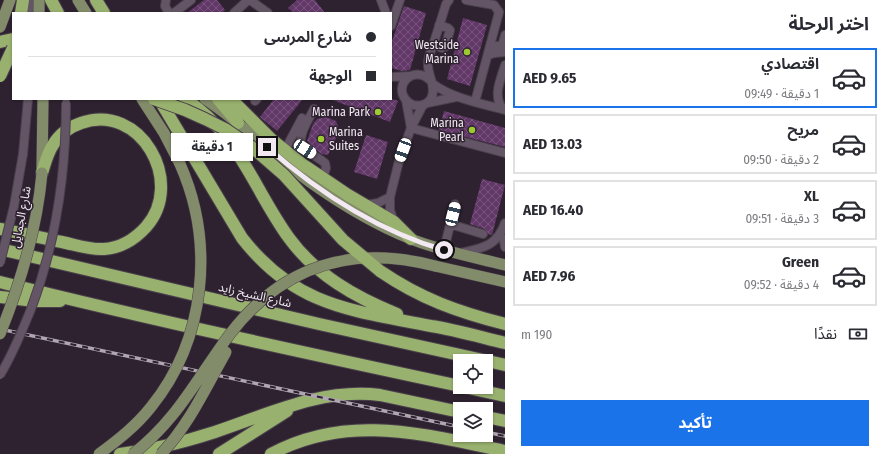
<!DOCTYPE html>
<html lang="ar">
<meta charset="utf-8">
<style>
body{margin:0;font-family:"Fira Sans Condensed","Noto Sans Arabic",sans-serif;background:#f7f7f7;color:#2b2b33;direction:rtl;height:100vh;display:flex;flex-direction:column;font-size:15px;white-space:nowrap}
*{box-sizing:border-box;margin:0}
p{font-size:13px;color:#7c7c81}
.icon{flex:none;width:22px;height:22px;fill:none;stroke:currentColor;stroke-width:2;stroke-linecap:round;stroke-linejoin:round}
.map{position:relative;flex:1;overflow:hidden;direction:ltr}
.panel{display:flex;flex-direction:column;background:#fff;width:380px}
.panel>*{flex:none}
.guide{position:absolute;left:12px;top:12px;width:380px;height:88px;border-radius:0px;box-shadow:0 1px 3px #0004;direction:rtl;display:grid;align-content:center;height:88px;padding:0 16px;background:#fff}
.tools{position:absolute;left:453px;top:354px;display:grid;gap:8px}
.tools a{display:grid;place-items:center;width:40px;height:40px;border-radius:0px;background:#fff;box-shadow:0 1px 3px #0004;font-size:20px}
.end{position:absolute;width:18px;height:18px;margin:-9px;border:5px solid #f2e9f3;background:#111;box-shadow:0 0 0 2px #111}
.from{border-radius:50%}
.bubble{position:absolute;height:28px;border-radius:0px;background:#fff;box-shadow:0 1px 3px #0004;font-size:13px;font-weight:700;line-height:28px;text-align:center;direction:rtl}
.car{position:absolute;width:12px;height:24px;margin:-12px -6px;border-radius:5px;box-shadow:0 0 3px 1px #0007;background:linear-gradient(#fff 24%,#345 0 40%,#fff 0 76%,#345 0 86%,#fff 0)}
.guide b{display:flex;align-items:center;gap:14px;height:38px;font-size:15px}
.guide b+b{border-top:1px solid #e1e1e2}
.guide i{width:10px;height:10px;background:#2b2b33}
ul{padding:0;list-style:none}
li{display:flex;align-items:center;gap:12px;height:60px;margin:0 8px 6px;padding:0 8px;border:2px solid #e1e1e2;border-radius:0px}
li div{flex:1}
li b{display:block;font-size:15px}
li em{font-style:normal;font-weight:700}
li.active{border-color:#1a73e8}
li>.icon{width:36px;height:36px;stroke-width:1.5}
h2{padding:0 16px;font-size:18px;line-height:48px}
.pay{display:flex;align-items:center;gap:10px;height:44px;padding:0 16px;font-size:15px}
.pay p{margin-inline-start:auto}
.cta{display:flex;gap:8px;margin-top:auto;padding:8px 16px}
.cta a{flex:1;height:46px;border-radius:0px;background:#1a73e8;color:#fff;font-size:16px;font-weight:700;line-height:46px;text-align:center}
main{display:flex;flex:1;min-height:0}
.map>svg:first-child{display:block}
.building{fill:url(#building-cross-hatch)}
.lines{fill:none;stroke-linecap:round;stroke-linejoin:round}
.minor-casing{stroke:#4b404c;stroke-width:10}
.major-casing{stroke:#4b404c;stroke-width:12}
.highway-casing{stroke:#4b404c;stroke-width:14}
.minor{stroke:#635565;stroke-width:8}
.major{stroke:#838c6a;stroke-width:11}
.highway{stroke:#98b16e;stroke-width:12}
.rail-casing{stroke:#b0a6b2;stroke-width:3.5}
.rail{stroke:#2e2230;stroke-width:2;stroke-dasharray:6;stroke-linecap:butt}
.minor-bridge-casing{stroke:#4b404c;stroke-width:10;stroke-linecap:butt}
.major-bridge-casing{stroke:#4b404c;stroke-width:12;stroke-linecap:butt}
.highway-bridge-casing{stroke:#4b404c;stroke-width:14;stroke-linecap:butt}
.minor-bridge{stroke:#635565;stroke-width:8}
.major-bridge{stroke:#838c6a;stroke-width:11}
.highway-bridge{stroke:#98b16e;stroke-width:12}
.route{stroke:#f2e9f3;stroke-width:5}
.poi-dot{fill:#9cca32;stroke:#2e2230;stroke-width:1.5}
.labels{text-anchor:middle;stroke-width:3;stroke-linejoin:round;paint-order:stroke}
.poi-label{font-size:12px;fill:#f2e9f3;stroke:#2e2230;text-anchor:end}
.street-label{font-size:12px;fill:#f2e9f3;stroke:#2e2230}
</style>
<main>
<section class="panel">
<h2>اختر الرحلة</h2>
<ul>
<li class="active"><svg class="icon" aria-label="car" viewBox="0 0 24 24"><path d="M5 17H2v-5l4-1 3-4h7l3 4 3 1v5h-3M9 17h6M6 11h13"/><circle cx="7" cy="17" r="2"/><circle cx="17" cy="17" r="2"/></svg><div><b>اقتصادي</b><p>1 دقيقة · 09:49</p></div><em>AED 9.65</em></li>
<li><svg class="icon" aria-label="car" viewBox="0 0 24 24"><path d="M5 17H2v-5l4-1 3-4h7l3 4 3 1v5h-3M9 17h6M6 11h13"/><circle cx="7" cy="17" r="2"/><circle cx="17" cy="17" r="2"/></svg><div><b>مريح</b><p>2 دقيقة · 09:50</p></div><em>AED 13.03</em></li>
<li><svg class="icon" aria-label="car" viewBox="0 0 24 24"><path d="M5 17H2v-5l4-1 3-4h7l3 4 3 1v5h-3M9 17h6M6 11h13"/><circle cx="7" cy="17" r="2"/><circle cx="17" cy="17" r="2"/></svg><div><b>XL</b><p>3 دقيقة · 09:51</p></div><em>AED 16.40</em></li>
<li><svg class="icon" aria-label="car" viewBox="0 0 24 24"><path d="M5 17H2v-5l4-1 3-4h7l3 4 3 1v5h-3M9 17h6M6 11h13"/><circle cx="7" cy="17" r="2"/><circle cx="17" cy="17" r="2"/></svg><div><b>Green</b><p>4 دقيقة · 09:52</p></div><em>AED 7.96</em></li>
</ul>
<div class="pay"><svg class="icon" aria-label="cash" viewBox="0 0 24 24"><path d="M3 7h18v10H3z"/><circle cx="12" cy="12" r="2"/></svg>نقدًا<p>190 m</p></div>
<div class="cta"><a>تأكيد</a></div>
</section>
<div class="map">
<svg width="505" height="454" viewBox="0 0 505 454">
<defs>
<pattern id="building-cross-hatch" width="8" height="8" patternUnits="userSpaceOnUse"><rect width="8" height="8" fill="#623868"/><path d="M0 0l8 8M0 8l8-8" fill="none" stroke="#79557e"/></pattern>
</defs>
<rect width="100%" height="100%" fill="#2e2230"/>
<path class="building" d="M204 0H217L225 10 222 13H187Z
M297 0H315L325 13H294L288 8Z
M404 6 426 13 410 70 402 71 391 68V44Z
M463 18 487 25 470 86 447 79Z
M274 99H303L277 131 260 117Z
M330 99H392L398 101 390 122Z
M444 111 505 128V147L439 130Z
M326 117 336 121 338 126V134L328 155 322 154 314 149 310 146 307 141 313 124 317 119Z
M366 135 388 142 377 179 354 172Z
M482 179 505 185 492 235 488 234 485 229 470 224Z"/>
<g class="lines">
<defs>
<path id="minor" d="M29 0V13
M166 0 165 6 169 13
M250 0 268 13
M381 0 386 13
M466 0 494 5 499 12 475 102
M174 13 191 0
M234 13 248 0
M391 26 400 0
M433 44 442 48 445 47 450 30 448 28 439 25
M502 46 505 35
M490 49 496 46H505
M488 55 495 53 505 52
M391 77 410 76
M430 80C413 64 392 86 407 101 415 109 429 106 432 96 436 85 427 74 428 63 428 56 432 49 434 42 438 30 442 17 446 4L449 0
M433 84C454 99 480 103 505 110
M406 100 411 128
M255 101 257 99
M427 103 456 97
M314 109C309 120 293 140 306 150 312 155 319 158 325 163L326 168 323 178
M503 109C492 96 501 79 505 65
M411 128 505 153
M285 150 302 118
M23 154 28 99
M366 205 378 203 390 197
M394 222 390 210V197L399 161 411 128 423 105
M450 224 483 234
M505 239 504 241 505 247
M444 250 455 204
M461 253C483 248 497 246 505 223"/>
<path id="major" d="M39 0V13
M78 0 86 13
M0 27 10 0
M142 99 164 133 180 164
M205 99C243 124 274 156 310 182 341 204 376 225 411 239 441 251 474 257 505 265
M42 169 43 99
M435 266 505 282"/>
<path id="highway" d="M51 0 58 13
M96 0 104 13
M21 13 23 0
M0 42 13 39
M159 99 242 238C296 307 351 310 431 326 456 330 480 337 505 343
M185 99C238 132 254 190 289 238 316 275 355 297 397 314
M218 99 238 123
M231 99 272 140 302 164 348 195 394 222 411 239
M0 229C21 233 42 238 62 242 76 245 90 250 104 249 121 248 135 239 146 227 186 182 140 102 81 123 69 127 59 135 53 145 47 154 45 164 42 173
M0 249 319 324 505 365
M380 271C421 299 458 312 505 324
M0 282C153 320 306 353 460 386
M0 297 35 301H60
M464 387 505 396
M486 417 505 421
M120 454C152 450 184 442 215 432 269 414 321 388 380 395L460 412
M219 454 287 411
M271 454C349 412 425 435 505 451"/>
</defs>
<use href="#minor" class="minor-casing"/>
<use href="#major" class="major-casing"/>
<use href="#highway" class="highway-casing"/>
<use href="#minor" class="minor"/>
<use href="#major" class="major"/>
<use href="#highway" class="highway"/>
<defs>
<path id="rail" d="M0 329 460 427
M486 432 505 436"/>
</defs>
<use href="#rail" class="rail-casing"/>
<use href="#rail" class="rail"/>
<defs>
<path id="minor-bridge" d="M0 263 14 206 23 154
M0 375C13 354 22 331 31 309 56 243 66 174 66 103"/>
<path id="major-bridge" d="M0 334C21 282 37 229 42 173
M99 454C118 440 136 426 151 407 206 339 215 243 180 164
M133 454C178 419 197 378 230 334 282 266 352 244 435 266
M161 454C189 425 206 387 226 352"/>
<path id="highway-bridge" d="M0 76 13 48
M154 99 185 110 205 119 225 129 253 148 284 175 343 240 380 271"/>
</defs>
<use href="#minor-bridge" class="minor-bridge-casing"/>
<use href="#major-bridge" class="major-bridge-casing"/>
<use href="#highway-bridge" class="highway-bridge-casing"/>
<use href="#minor-bridge" class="minor-bridge"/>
<use href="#major-bridge" class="major-bridge"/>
<use href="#highway-bridge" class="highway-bridge"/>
</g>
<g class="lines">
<path class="route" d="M267 147C318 192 378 231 444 250"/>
</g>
<g class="poi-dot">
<circle cx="467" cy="52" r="4"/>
<circle cx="378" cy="112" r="4"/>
<circle cx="472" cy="130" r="4"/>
<circle cx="321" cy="139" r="4"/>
</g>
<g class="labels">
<g class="poi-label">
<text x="459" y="49">Westside<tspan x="459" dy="14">Marina</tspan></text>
<text x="370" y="116">Marina Park</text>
<text x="464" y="127">Marina<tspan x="464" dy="14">Pearl</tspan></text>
<text x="329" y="136" text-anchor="start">Marina<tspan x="329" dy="14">Suites</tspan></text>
</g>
<g class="street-label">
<text transform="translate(21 217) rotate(-79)" y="4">شارع الجمايل</text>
<text transform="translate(255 295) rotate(13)" y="4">شارع الشيخ زايد</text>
</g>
</g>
</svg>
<div class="tools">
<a><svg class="icon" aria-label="locate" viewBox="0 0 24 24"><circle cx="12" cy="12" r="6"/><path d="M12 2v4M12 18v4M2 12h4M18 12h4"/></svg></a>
<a><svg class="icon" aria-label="layers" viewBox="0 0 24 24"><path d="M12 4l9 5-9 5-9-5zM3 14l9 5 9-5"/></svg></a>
</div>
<i class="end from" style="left:444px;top:250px"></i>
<i class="end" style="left:267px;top:147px"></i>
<div class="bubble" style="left:171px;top:133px;width:82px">1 دقيقة</div>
<i class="car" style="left:305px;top:149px;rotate:123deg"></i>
<i class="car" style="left:403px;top:150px;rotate:200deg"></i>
<i class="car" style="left:453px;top:214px;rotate:14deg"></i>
<div class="guide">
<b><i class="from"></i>شارع المرسى</b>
<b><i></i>الوجهة</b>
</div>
</div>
</main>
